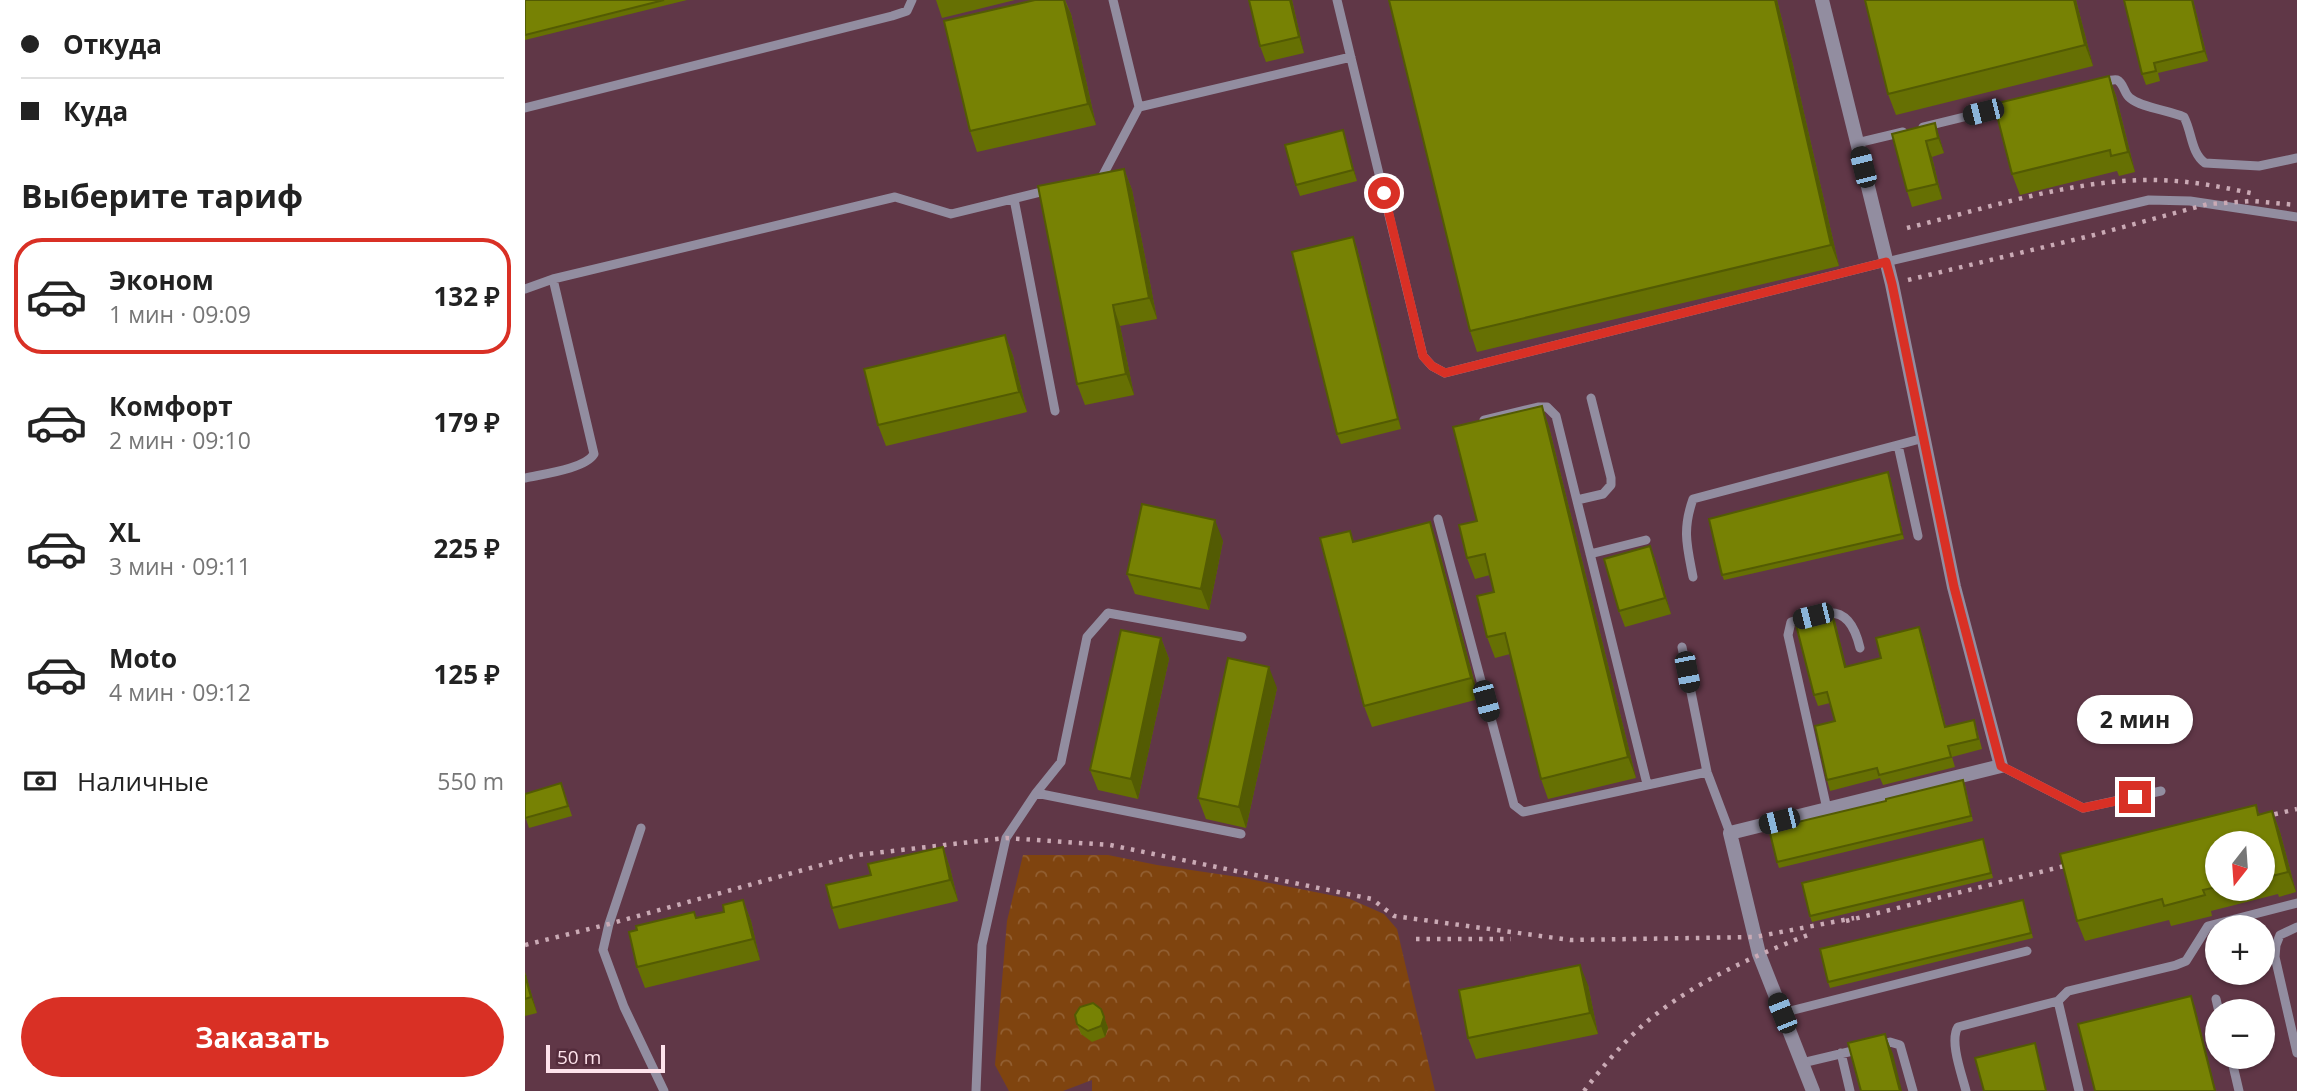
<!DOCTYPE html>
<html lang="ru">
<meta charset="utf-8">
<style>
body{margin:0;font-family:"Open Sans",sans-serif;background:#f2f2f2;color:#222;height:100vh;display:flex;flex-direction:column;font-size:26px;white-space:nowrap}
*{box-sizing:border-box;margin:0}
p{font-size:23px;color:#767676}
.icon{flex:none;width:38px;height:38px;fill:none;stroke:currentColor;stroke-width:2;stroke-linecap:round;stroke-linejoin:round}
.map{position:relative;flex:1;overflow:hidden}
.details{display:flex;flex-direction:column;background:#fff;width:525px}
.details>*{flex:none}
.top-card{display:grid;align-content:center;height:154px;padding:0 21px;background:#fff}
.needle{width:46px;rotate:197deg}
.controls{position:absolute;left:1680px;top:831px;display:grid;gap:14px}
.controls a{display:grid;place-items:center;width:70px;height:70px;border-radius:50%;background:#fff;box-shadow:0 2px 5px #0004;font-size:35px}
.scale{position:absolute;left:21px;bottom:18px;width:119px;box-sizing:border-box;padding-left:7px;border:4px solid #fee3ec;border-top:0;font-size:19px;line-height:24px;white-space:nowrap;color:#fee3ec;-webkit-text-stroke:5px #542c3c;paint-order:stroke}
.end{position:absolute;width:32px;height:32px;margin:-16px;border:9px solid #d93025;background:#fff;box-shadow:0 0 0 4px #fff}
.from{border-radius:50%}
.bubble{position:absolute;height:49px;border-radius:24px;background:#fff;box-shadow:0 2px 5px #0004;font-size:23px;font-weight:700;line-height:49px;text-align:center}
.car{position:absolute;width:21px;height:42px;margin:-21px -10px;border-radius:9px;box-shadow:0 0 5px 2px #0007;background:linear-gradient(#222 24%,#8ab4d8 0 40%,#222 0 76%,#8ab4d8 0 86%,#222 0)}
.top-card b{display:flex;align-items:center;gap:24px;height:66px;font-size:26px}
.top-card b+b{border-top:2px solid #e0e0e0}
.top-card i{width:18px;height:18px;background:#222}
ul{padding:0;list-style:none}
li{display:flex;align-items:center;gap:21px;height:116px;margin:0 14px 10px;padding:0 7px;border:4px solid transparent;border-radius:28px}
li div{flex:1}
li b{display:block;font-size:26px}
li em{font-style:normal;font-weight:700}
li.current{border-color:#d93025}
li>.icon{width:63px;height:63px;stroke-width:1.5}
h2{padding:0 21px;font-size:32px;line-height:84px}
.pay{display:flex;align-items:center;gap:18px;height:77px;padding:0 21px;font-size:26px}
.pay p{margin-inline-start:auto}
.primary-button{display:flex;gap:14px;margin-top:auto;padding:14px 21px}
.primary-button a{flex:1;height:80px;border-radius:42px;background:#d93025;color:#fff;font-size:28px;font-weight:700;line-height:80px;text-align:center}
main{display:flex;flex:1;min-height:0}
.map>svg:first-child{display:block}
.forest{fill:url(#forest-crowns)}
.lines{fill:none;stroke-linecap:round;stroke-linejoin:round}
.lane{stroke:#928da0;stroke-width:9}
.street{stroke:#928da0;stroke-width:14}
.rail{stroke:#caaab5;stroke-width:4.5;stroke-dasharray:3.5 7;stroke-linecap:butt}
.wall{fill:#667003;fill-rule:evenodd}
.shaded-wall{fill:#535b03}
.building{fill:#778204;stroke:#535b03;stroke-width:2}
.route{stroke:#d93025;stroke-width:9}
</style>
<main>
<section class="details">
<div class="top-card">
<b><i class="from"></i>Откуда</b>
<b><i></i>Куда</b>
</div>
<h2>Выберите тариф</h2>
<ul>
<li class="current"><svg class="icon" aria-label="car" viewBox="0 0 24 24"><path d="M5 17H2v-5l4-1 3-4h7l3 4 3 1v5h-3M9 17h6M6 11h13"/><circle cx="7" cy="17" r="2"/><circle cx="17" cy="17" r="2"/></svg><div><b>Эконом</b><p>1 мин · 09:09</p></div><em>132 ₽</em></li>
<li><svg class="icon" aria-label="car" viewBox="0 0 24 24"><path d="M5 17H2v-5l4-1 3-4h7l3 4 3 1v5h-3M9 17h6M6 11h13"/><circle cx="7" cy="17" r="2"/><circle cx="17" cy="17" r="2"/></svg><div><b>Комфорт</b><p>2 мин · 09:10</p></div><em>179 ₽</em></li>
<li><svg class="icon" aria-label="car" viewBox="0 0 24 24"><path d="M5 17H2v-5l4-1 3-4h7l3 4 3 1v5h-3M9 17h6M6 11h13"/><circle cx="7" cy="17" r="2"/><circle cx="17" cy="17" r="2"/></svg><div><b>XL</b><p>3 мин · 09:11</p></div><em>225 ₽</em></li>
<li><svg class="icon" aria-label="car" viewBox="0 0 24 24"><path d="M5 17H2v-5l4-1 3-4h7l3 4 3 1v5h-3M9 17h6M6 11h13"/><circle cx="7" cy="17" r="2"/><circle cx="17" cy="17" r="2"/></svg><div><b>Moto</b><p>4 мин · 09:12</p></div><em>125 ₽</em></li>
</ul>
<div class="pay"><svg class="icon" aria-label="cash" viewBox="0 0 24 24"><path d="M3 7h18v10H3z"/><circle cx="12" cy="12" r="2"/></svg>Наличные<p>550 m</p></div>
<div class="primary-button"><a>Заказать</a></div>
</section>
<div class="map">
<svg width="1772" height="1091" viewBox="0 0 1772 1091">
<defs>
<pattern id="forest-crowns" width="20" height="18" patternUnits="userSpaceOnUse" patternTransform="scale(1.75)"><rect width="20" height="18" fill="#7f440f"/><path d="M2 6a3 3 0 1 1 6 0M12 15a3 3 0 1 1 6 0" fill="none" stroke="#925f32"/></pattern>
</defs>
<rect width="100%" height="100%" fill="#603747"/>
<path class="forest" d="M498 855H583L632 865 720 878 825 899 859 914 872 929 910 1091H567V1080L538 1091H484L470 1065 482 921Z"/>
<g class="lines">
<path class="lane" d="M588 0 614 107
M812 0 898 356 907 366 920 373 1361 262 1624 200 1665 201 1772 217
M1575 83C1580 82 1587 79 1592 80 1599 83 1599 94 1605 98 1617 108 1644 110 1659 117 1667 132 1666 153 1680 163L1734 166 1772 158
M0 108 367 16 382 11 387 0
M1398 127 1480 107
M1332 143 1378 132
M571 179 577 177 614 107 826 57
M489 199 530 411
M0 289 28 279 370 197 426 214 524 190
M959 420 1013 407H1022L1031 416 1122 784
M1373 445 1393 536
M0 478C18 474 60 469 69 454L28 279
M1052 500 1078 494 1086 485V478L1066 398
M913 519 989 805 998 812 1182 772
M1065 554 1121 540
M1168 577C1162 546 1157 530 1168 499L1399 438
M1296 614C1321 608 1330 627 1335 648
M1279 618 1266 622 1263 635 1302 809
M1157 647 1182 772 1205 833
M1476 766 1558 808 1636 791
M511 793 536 762 562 637 583 613 717 637
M116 828 84 924 78 950 99 1007 139 1091
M1772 927 1755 935 1751 945 1750 957 1772 1053
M1691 999 1694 1012
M1257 1013 1502 951
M1353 1045 1365 1042 1375 1045 1388 1091
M1316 1053 1325 1091
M1706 1057 1714 1091
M1277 1063 1336 1049
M451 1091 457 945 481 838 511 793 716 834
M1441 1091C1437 1075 1424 1041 1433 1027L1533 1001
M1554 1091 1533 1001 1543 991 1651 965 1661 961 1683 926 1772 903"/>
<path class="street" d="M1288 1091 1234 954 1205 833 1476 766 1429 587 1367 284 1297 0"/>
<path class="rail" d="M1382 228C1459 209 1539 182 1618 180 1656 179 1693 186 1730 194
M1383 280 1569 235 1683 204 1727 201 1772 205
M1729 819 1772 809
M1321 921 1555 862
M891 939H986
M0 945 84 924 332 855 481 838 585 845 847 899 869 916 1045 940 1230 937 1329 918
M1059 1091C1078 1066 1100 1040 1125 1019 1173 980 1231 955 1288 933"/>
</g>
<path class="wall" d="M0 0H162L0 40Z
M411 0H490L417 18Z
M510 0H540L546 14 571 125 452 152 445 131Z
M767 0 779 53 741 62 735 46Z
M864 0H1252L1268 65 1314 266 952 352 945 331Z
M1551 0 1568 66 1371 115 1363 94Z
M1599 0H1668L1683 61 1633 73 1635 81 1621 85 1617 74Z
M1584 76 1591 96 1610 172 1594 176 1592 171 1495 195 1487 174Z
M1410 123 1419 153 1407 157 1417 199 1387 207 1382 191 1367 134Z
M818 130 832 181 775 196 771 185Z
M599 169 607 190 632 319 595 326 609 395 560 405 552 384Z
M832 248 876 429 816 444 812 434Z
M480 335 488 356 502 412 361 446 353 425Z
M1017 406 1024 427 1111 778 1023 799 1016 779 985 654 970 658 962 637 969 592 965 575 950 579 942 558 952 521Z
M1365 477 1379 539 1199 580 1197 575Z
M825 531 829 542 912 543 954 699 847 727 839 706Z
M698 541 684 610 610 594 602 574Z
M1125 546 1131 562 1146 614 1100 627 1094 611Z
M1310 621 1321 667 1356 658 1394 627 1398 638 1421 727 1452 730 1457 749 1427 757 1430 767 1358 785 1355 778 1305 791 1302 780 1310 721 1305 703 1293 706 1289 695Z
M636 638 644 659 613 799 573 790 565 770Z
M752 688 721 828 681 819 673 798Z
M36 783 47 816 4 828 0 816Z
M1440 785 1448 821 1254 868 1252 862Z
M1731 805 1734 814 1747 811 1755 832 1771 892 1754 897 1753 894 1686 911 1687 916 1646 926 1644 920 1560 941 1552 921ZM1692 844H1738V889H1692Z
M1458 839 1468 878 1287 922 1285 916Z
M418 847 425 868 433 901 314 929 307 908 346 875Z
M218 900 226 921 235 960 120 988 112 967 172 918 199 912Z
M1498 900 1508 938 1305 988 1303 982Z
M0 972 12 1013 0 1016Z
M1063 985 1073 1034 951 1059 943 1038Z
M576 1009 583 1028 580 1037 567 1042 556 1034 552 1024Z"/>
<path class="shaded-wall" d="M539 0 546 14 571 125 563 104Z
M765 0H767L779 53 774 37Z
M1250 0H1252L1268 65 1314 266 1306 245Z
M1549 0H1551L1568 66 1560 45Z
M1667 0H1668L1683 61 1679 51Z
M1584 76 1591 96 1610 172 1603 152Z
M1410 123 1415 139 1419 153 1413 138Z
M818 130 821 141 832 181 828 170Z
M1401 141 1407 157 1417 199 1412 184Z
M599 169 607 190 632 319 624 298Z
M828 237 832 248 876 429 873 419Z
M588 305 595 326 609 395 601 374Z
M480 335 488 356 502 412 494 392Z
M1017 406 1024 427 1111 778 1103 757Z
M1363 472 1365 477 1379 539 1377 534Z
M690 520 698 541 684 610 676 589Z
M905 522 912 543 954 699 946 678Z
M1125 546 1131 562 1146 614 1140 598Z
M1306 611 1310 621 1324 677 1320 667Z
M1394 627 1398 638 1423 738 1420 727Z
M636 638 644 659 613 799 606 779Z
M744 667 752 688 721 828 714 807Z
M1747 811 1755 832 1771 892 1763 872Z
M418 847 425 868 433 901 425 880Z
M218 900 226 921 235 960 228 939Z
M1055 965 1063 985 1073 1034 1065 1013Z
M0 972 12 1013 6 997Z
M1666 996 1670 1007 1691 1091H1690Z
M579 1017 583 1028 580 1037 576 1026Z
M1360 1034 1368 1054 1377 1091H1375Z"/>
<path class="building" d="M0 0H139L0 35Z
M510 0H539L563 104 445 131 419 21Z
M724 0H765L774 37 735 46Z
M864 0H1250L1306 245 945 331Z
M1340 0H1549L1560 45 1363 94Z
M1599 0H1667L1679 51 1629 63 1631 71 1617 74Z
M1584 76 1603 152 1586 156 1585 150 1487 174 1469 104Z
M1410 123 1413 138 1401 141 1412 184 1382 191 1367 134Z
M818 130 828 170 771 185 760 145Z
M599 169 624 298 588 305 601 374 552 384 513 186Z
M828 237 873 419 812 434 767 252Z
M480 335 494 392 353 425 339 369Z
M1017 406 1103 757 1016 779 980 633 962 637 952 596 969 592 960 554 942 558 934 525 952 521 928 427Z
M1363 472 1377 534 1197 575 1184 519Z
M617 504 690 520 676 589 602 574Z
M905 522 946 678 839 706 795 538 825 531 828 542Z
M1125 546 1140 598 1094 611 1079 559Z
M1304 609 1306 611 1320 667 1356 658 1351 638 1394 627 1420 727 1449 720 1453 739 1423 746 1426 757 1354 775 1352 768 1302 780 1290 726 1310 721 1302 692 1289 695 1269 617Z
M596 630 636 638 606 779 565 770Z
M703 658 744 667 714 807 673 798Z
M1438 780 1446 816 1252 862 1244 829 1361 801V799Z
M36 783 43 806 0 818V794Z
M1731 805 1733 815 1747 811 1763 872 1747 876 1746 873 1738 875V844H1692V887L1678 890 1680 895 1639 906 1637 899 1552 921 1535 854Z
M1458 839 1466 873 1285 916 1277 883Z
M418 847 425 880 307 908 301 885 346 875 343 864Z
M218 900 228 939 112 967 104 932 112 930 111 926 169 912 171 918 199 912 198 905Z
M1498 900 1506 933 1303 982 1295 949Z
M1055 965 1065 1013 943 1038 934 990Z
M0 975 6 997 0 999Z
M1666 996 1690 1091H1570L1553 1024Z
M568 1003 576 1009 579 1017 576 1026 563 1031 552 1024 550 1015 555 1007Z
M1360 1034 1375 1091H1336L1323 1043Z
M1510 1043 1521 1091H1459L1450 1058Z"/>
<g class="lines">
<path class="route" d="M859 193 898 356 907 366 920 373 1361 262 1367 284 1429 587 1476 766 1558 808 1610 797"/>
</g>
</svg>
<div class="controls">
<a><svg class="needle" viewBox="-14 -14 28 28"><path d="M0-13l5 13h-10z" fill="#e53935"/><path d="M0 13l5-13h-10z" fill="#767676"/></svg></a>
<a>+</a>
<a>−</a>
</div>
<div class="scale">50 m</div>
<i class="end from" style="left:859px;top:193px"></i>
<i class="end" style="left:1610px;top:797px"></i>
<div class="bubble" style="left:1552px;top:695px;width:116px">2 мин</div>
<i class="car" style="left:1458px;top:112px;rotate:256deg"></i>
<i class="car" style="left:1338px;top:167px;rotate:346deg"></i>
<i class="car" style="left:1288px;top:616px;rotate:256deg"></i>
<i class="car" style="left:1162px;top:672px;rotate:169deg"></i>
<i class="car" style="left:961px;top:701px;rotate:165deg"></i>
<i class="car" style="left:1254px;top:821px;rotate:256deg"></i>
<i class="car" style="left:1257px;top:1013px;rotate:338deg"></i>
</div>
</main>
